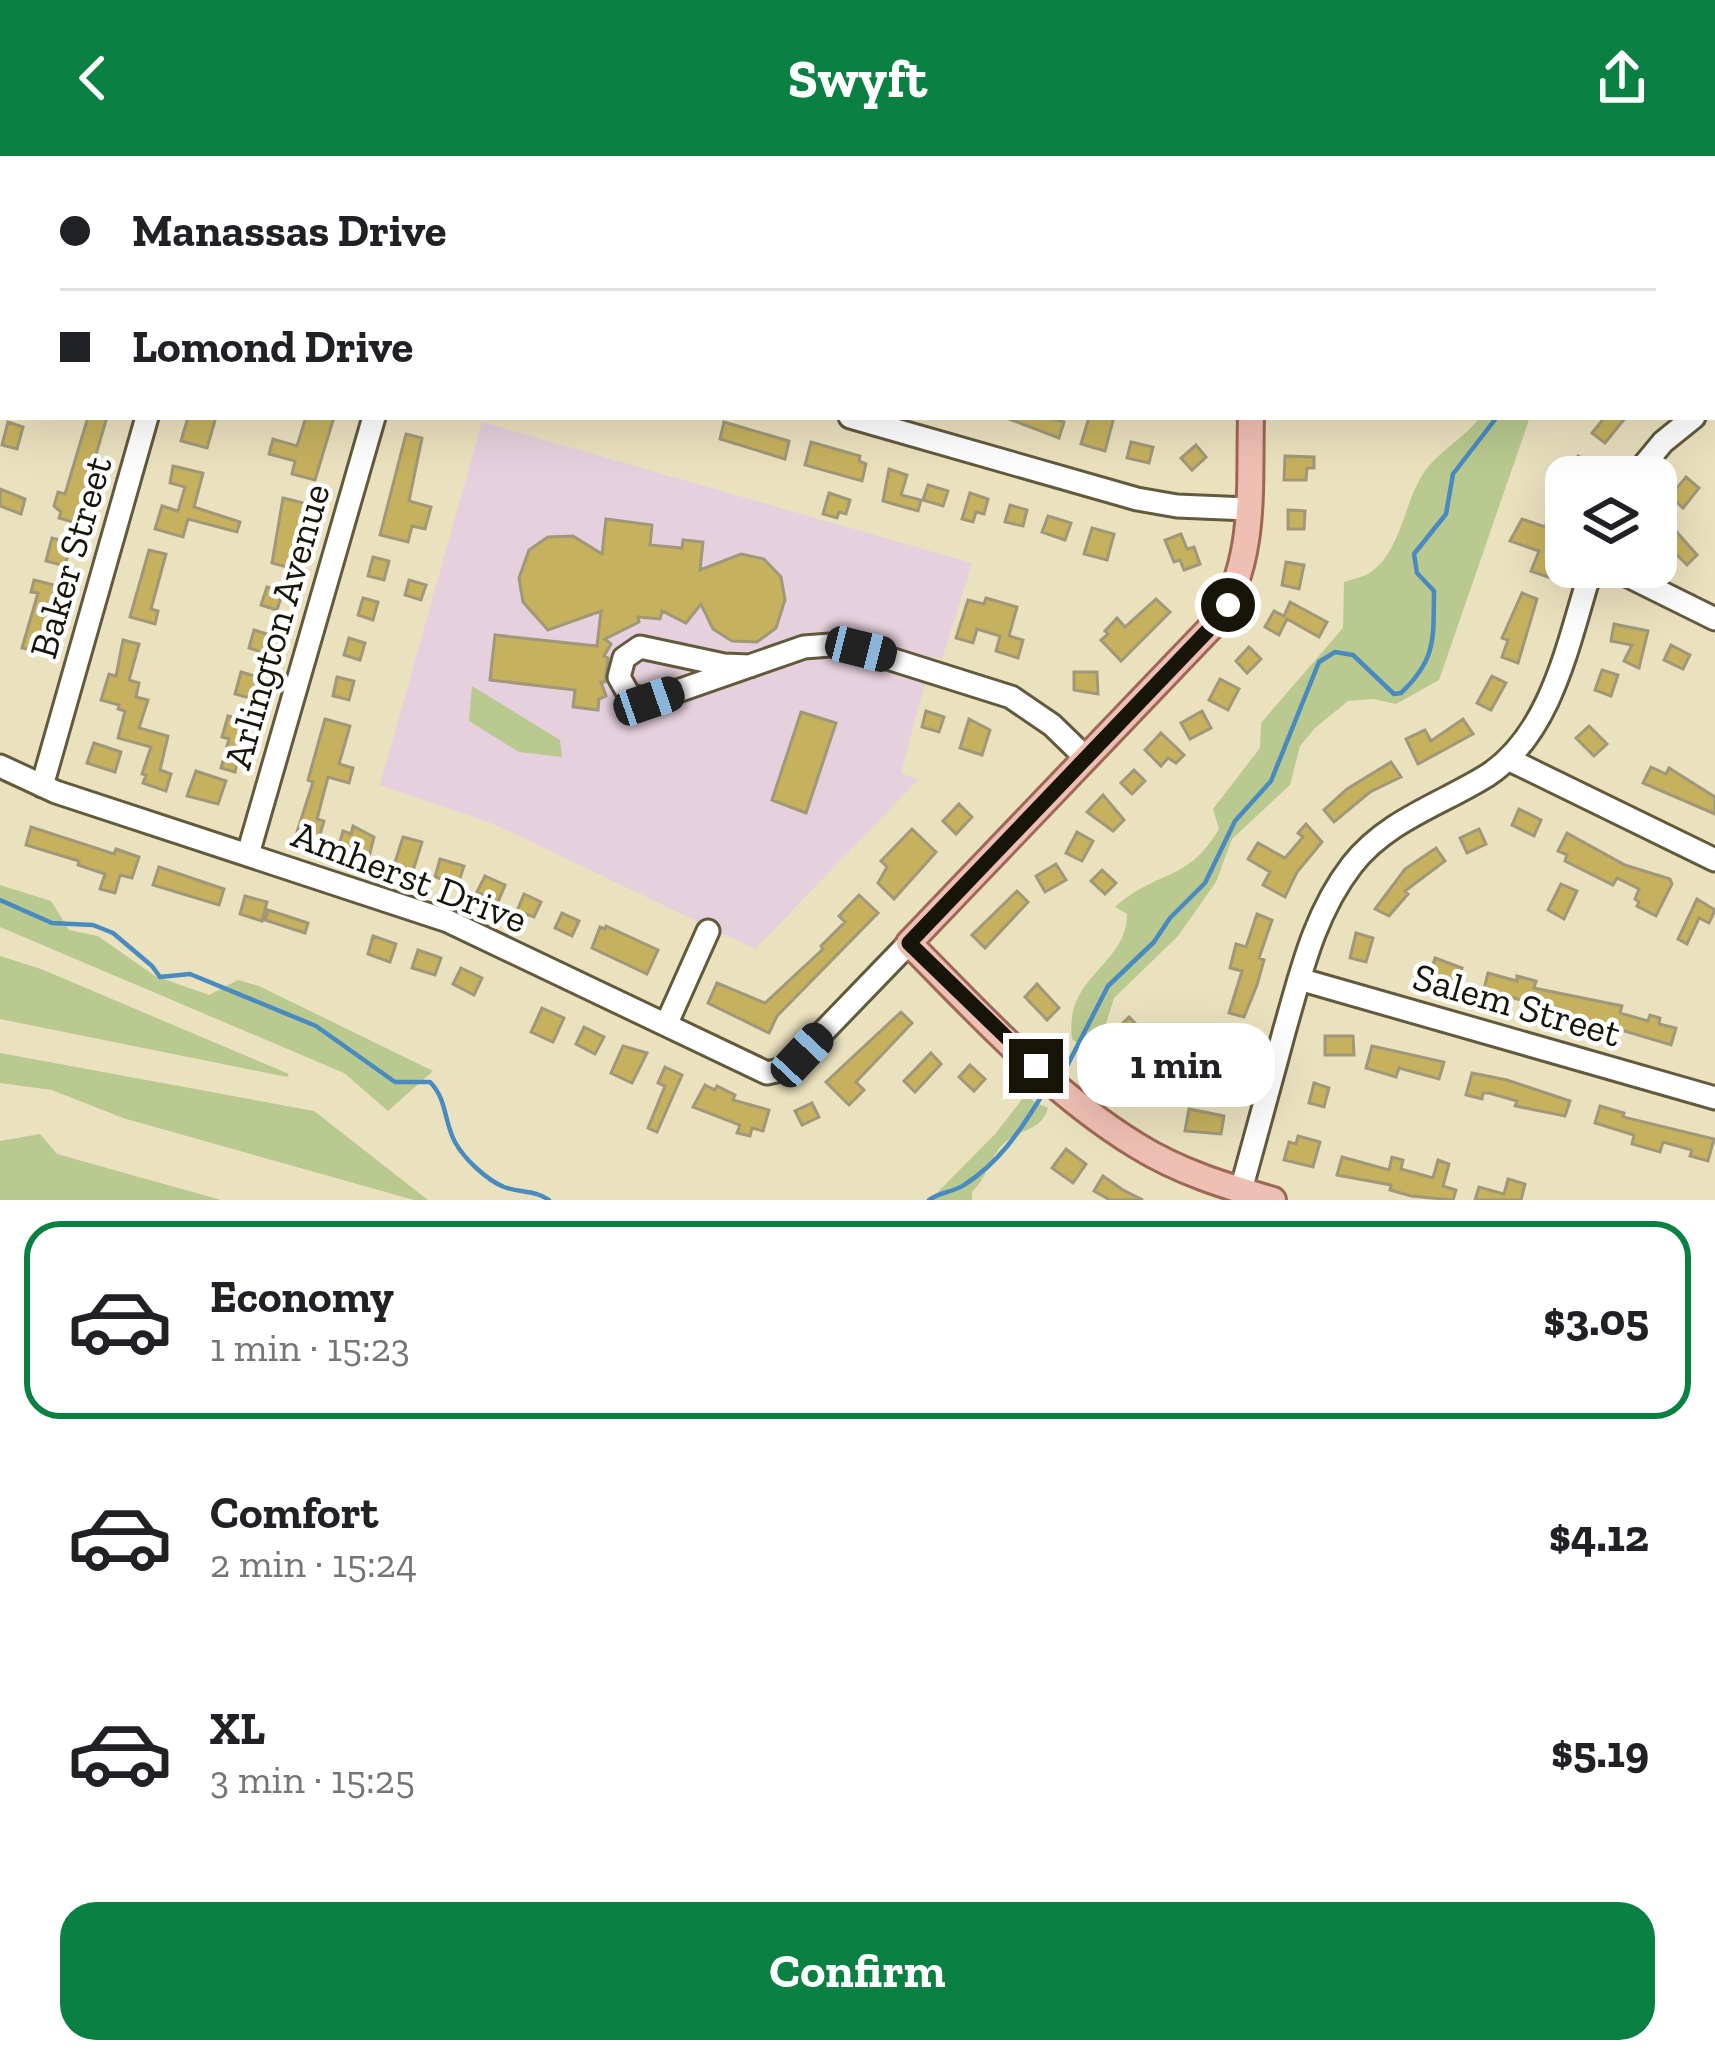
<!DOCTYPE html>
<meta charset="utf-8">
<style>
body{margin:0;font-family:"Zilla Slab",serif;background:#f6f6f6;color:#202124;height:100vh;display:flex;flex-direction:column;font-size:45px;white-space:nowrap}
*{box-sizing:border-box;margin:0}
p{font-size:39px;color:#757577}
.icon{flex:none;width:66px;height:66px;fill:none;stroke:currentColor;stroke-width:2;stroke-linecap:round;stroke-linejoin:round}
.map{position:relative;height:1044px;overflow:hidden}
.side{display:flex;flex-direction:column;background:#fff;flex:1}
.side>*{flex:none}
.top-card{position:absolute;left:0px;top:0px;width:1716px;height:264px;box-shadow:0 12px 48px #0002;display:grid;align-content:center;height:264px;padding:0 60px;background:#fff}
.buttons{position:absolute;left:1545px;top:300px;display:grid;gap:24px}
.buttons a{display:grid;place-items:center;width:132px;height:132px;border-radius:24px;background:#fff;box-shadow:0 12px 48px #0002;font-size:60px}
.end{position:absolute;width:54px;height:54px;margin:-27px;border:15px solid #171408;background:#fff;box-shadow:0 0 0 6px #fff}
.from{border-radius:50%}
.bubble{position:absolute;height:84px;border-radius:36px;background:#fff;box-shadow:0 12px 48px #0002;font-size:39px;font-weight:700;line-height:84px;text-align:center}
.car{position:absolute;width:36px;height:72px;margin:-36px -18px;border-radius:15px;box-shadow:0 0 9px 3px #0007;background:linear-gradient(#222 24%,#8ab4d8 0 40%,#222 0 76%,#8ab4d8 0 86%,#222 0)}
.top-card b{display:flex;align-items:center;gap:42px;height:114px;font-size:45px}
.top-card b+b{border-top:3px solid #e0e0e0}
.top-card i{width:30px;height:30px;background:#202124}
ul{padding:21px 0 0;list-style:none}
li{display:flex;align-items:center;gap:36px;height:198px;margin:0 24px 18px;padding:0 36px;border:6px solid transparent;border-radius:36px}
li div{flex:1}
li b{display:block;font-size:45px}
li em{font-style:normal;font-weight:700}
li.on{border-color:#0b8043}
li>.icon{width:108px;height:108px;stroke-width:1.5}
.primary-button{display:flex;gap:24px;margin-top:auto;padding:24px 60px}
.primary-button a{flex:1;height:138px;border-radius:36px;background:#0b8043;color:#fff;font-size:48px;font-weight:700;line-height:138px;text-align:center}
header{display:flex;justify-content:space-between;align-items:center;height:156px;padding:0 60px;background:#0b8043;color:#fff;font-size:54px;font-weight:700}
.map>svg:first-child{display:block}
.education{fill:#e6d0dd}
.green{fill:#b9c98f}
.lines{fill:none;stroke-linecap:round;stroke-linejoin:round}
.stream{stroke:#498bc1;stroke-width:4.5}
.building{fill:#c5b15e;stroke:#a09878;stroke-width:3}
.minor-casing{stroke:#625a3d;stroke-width:27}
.major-casing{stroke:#9e6856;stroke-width:30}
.minor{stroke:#fff;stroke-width:21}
.major{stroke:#f0bfb3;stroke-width:24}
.route{stroke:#171408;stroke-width:15}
.labels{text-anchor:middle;stroke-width:9;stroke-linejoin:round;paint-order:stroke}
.street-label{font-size:39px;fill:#171408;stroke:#fff}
</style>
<header><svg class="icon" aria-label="back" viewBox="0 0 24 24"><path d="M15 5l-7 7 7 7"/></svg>Swyft<svg class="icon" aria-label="share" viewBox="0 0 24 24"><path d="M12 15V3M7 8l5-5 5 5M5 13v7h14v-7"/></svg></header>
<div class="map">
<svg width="1715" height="1044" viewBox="0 0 1715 1044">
<rect width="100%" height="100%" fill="#eae1bf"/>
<path class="education" d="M482 266 972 407 942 503 932 501 901 617 918 624 755 793 496 669 380 629Z"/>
<path class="green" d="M1480 261H1530L1439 524 1396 548 1373 543 1348 545 1315 572 1300 590 1290 629 1232 683 1216 726 1178 780 1114 842 1101 883 1087 893 1072 883C1064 819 1127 810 1127 758L1115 751C1158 713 1187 727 1219 673L1213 653 1260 592 1261 567 1343 472 1344 426C1352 423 1365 421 1371 416 1402 394 1404 344 1425 315 1440 294 1465 282 1480 261Z
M472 530 560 584 562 601 519 596 469 565Z
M0 729 51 745 69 774 98 780 155 820 209 839 238 824 259 830 433 915 388 955 344 917 0 771Z
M0 800 41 813 289 918 287 921 0 863Z
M0 897 314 955 428 1044H414L123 962 52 934 0 927Z
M1027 937 1034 946 1048 952C1041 976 1020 972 1004 987 989 1002 987 1022 972 1036V1044H930L996 977Z
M40 978 57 998 221 1044H0V985Z"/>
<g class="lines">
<path class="stream" d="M1713 130H1715
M0 744 52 767 93 769 113 777 152 810 160 821 190 818 316 870 395 926H430C447 943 444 966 455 986 464 1003 487 1024 504 1031 520 1037 535 1034 549 1044
M1067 910 1108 830 1154 786 1170 762 1205 727 1235 665 1271 625 1319 506 1335 496 1353 499 1394 538 1401 537C1438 502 1433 480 1434 435L1417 417 1414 398 1446 358 1453 318 1497 261
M929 1044C942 1035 952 1037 964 1029 999 1007 1020 975 1041 941"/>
</g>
<path class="building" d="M88 261H107L76 367 59 362 61 356 54 350 58 336 65 338Z
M188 261H216L207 292 181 285Z
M306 261H334L315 324 292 318 295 305 269 298 273 283 297 290Z
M1004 261H1046L1064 266 1059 282Z
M1089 261H1114L1105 295 1081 288Z
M1605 261H1626L1605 287 1592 277Z
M8 266 23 271 17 293 2 289Z
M724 266 789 285 785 303 720 283Z
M406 278 422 282 409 345 431 351 425 373 412 370 408 386 380 379Z
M811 286 860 300 859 305 866 308 862 325 805 309Z
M1131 286 1153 291 1149 307 1127 302Z
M1196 289 1206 301 1192 314 1181 302Z
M1285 300 1314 301V312H1307L1306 324H1284Z
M1578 300 1593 308 1586 321H1566Z
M173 310 203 317 194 351 240 366 237 376 188 363 183 381 155 373 162 350 178 355 185 331 170 327Z
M889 313 907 319 901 339 921 344 918 355 883 345Z
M1686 321 1699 332 1683 352 1670 340Z
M928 329 948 335 943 350 923 344Z
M0 333 25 343 21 358 0 350Z
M829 337 850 344 846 358 839 356 837 362 823 358Z
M970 337 988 343 984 358 976 356 973 366 962 363Z
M283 342 308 348 290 412 272 407Z
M1010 349 1027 354 1023 370 1005 366Z
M1552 352 1566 357V367L1553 396 1557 397 1548 421 1531 415 1539 395 1510 385 1522 363 1545 371Z
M1288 354 1305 355 1304 373H1288Z
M1048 360 1071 367 1065 384 1042 376Z
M606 363 652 369 650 389 682 392 683 384 703 386 700 414 741 398 764 403 781 421 785 444 776 472 757 486 732 485 713 473 701 448 686 467 662 455 660 463 638 461 639 466 605 483 611 488 604 500 608 502 605 526H601L606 540 599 543 598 554 573 551 575 534 490 524 495 479 597 490 601 455 548 474 523 446 519 422 529 394 548 381 573 380 602 398Z
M1667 365 1697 399 1687 409 1656 378Z
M1092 372 1114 378 1107 404 1084 398Z
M1181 378 1187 393 1194 391 1200 408 1184 414 1180 404 1174 406 1165 384Z
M52 382 71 387 65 410 46 405Z
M149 394 166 398 151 453 158 455 155 468 130 461Z
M373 401 389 405 384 424 368 420Z
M1286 406 1304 409 1299 433 1282 429Z
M34 424 58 430 39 496 22 492 38 437 31 436Z
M409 424 426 429 421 444 405 439Z
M267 431 283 435 277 454 261 449Z
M1522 437 1537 443 1518 507 1502 501 1508 484 1502 482Z
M363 442 378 446 373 464 358 459Z
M986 442 1017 451 1009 480 1023 484 1018 502 996 495 1000 480 977 473 973 487 956 482 968 444 984 448Z
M1156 443 1170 456 1121 505 1101 484 1108 478 1105 475 1117 462 1125 471Z
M1290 446 1327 466 1319 481 1287 463 1279 479 1265 471 1274 455 1284 460Z
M1614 468 1648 475 1639 512 1624 505 1632 489 1611 485Z
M254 474 270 479 265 497 249 492Z
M349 482 365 487 360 504 344 499Z
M123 484 139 488 129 524 139 527 136 541 148 544 139 572 168 580 160 614 171 618 166 635 143 627 146 619 142 618 151 591 118 582 125 555 118 553 119 549 101 544 109 518 116 520Z
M1671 489 1690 499 1683 513 1664 504Z
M1249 491 1261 503 1247 517 1236 505Z
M1602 514 1618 519 1611 540 1595 534Z
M241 516 258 521 253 543 235 538Z
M1074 516H1097L1098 538 1074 534Z
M1492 520 1506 527 1491 554 1477 547Z
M337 521 354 525 349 544 333 540Z
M1220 523 1239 533 1228 554 1209 544Z
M926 555 944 561 939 576 922 571Z
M1202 555 1211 572 1190 583 1181 567Z
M801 556 836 567 806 657 772 644Z
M228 560 246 564 235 616 221 612 229 583 222 581Z
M325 563 350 570 339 608 353 612 349 627 328 621 317 663 324 665 319 682 297 676 313 626 308 624Z
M969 563 990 574 982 599 960 592Z
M1463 563 1473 578 1418 608 1406 583 1425 574 1431 585Z
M1589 570 1607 588 1594 600 1576 582Z
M1161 577 1184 599 1176 607 1168 602 1161 610 1145 594Z
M94 587 121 596 115 616 87 607Z
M1391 606 1401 621 1370 636 1334 666 1324 654 1347 633Z
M1651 611 1666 618 1669 612 1715 641V658L1643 627Z
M1134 614 1145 625 1132 638 1121 627Z
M196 615 226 625 218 648 187 640Z
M1103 639 1124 664 1113 675 1087 656Z
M959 648 972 661 956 678 943 665Z
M1519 653 1541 664 1534 680 1512 669Z
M1306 668 1322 686 1297 716 1285 741 1263 729 1270 716 1248 703 1258 687 1285 702 1303 681 1298 677Z
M353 670 374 681 369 701 339 689 343 675 351 678Z
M31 671 114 698 116 693 139 701 132 722 120 719 115 737 100 733 105 718 78 709 79 705 26 689Z
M912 673 936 696 894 743 878 727 887 711 881 705Z
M1479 673 1486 688 1467 697 1460 682Z
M1077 676 1093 685 1082 705 1066 697Z
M1567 677 1625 709 1670 723 1672 728 1656 760 1637 750 1639 746 1635 743 1639 733 1617 722 1613 729 1565 705 1567 699 1558 695Z
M403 681 422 686 412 718 393 713Z
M1436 692 1445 705 1405 735 1408 738 1389 760 1375 753 1405 713Z
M440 703 464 710 458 728 435 721Z
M1056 708 1066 724 1045 736 1036 720Z
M159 711 224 733 219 749 153 729Z
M1102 714 1116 727 1105 738 1091 725Z
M485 720 505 729 498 746 477 736Z
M1561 728 1577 735 1564 763 1548 754Z
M1017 735 1028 746 985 792 972 779Z
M524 738 541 746 534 761 517 755Z
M859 739 878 757 777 860 769 877 708 847 717 827 765 847 823 793 821 790 845 766 839 760Z
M245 740 267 746 262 765 240 758Z
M1697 743 1715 754 1709 767 1699 762 1687 788 1678 783Z
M268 754 308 767 305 777 265 764Z
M562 757 579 765 572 780 555 772Z
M1257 758 1272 764 1259 802 1264 804 1257 829 1244 861 1229 857 1242 815 1230 812 1236 788 1246 791Z
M606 770 658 794 647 818 592 792 600 771 605 773Z
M1356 777 1373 782 1366 806 1350 802Z
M373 780 396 788 390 806 368 798Z
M418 794 441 802 435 819 412 812Z
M1435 802 1462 812 1457 828 1430 818Z
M461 812 482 822 474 839 453 828Z
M1488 817 1517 825V820L1536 825 1534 832 1622 850 1620 857 1648 865 1650 859 1660 862 1659 868 1676 872 1671 889 1484 833Z
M1037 828 1059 852 1047 864 1025 841Z
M542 852 564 862 553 886 531 876Z
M901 856 912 867 856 926 864 934 849 949 826 926Z
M1129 861 1149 881 1133 897 1126 890 1120 896 1107 883Z
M584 871 604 881 595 898 576 888Z
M1325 880H1353L1354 899H1325Z
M1221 888 1237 893 1228 920 1213 916Z
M623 890 647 897 632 927 611 917Z
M1372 890 1444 906 1439 923 1399 912 1396 921 1366 912Z
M931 897 941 908 915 936 904 925Z
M970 909 985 923 974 935 959 921Z
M665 911 682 919 657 976 648 972 665 930 658 927Z
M1472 917 1507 924 1570 945 1565 960 1515 950 1517 945 1489 937H1483L1482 943 1466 939Z
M1152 924 1169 936 1159 949 1142 937Z
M1314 927 1329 932 1324 951 1309 947Z
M705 929 715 934 717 930 735 939 733 944 769 954 763 975 752 972 750 980 737 977 740 969 693 951Z
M812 947 819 961 802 969 795 955Z
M1600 950 1624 957 1623 961 1714 983 1708 1005 1690 1000 1692 994 1663 986 1660 996 1632 988 1634 979 1595 967Z
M1189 953 1224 960 1221 978 1185 975Z
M1298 980 1320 986 1313 1011 1284 1004 1289 986 1296 988Z
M1066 993 1086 1008 1073 1027 1052 1012Z
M1342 1001 1389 1014 1392 1001 1403 1004 1401 1013 1433 1022 1438 1004 1449 1008 1443 1030 1456 1034 1453 1044 1411 1040 1390 1034 1391 1029 1337 1019Z
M1103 1020 1123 1034 1143 1044H1110L1094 1035Z
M1508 1023 1525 1028 1521 1044H1475L1479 1031 1504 1038Z"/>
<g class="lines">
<defs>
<path id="minor" d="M680 0 690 3
M217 3 218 0
M1059 3V0
M1460 3V0
M1713 11 1715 10
M0 45 3 43
M1713 249 1715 248
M850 261 1137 343 1177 350 1248 353
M1634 321 1663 286 1694 261
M1610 411 1715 463
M750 510 724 509 640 491 624 502 619 521 629 539 649 545 804 491 843 488 1011 541 1052 569 1086 602
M1508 603 1715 704
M0 610 56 636 448 765 767 917 785 913 797 903 909 787
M42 630 147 261
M248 698 374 261
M1299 823 1715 942
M666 869 708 775
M1241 1034C1255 982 1270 929 1284 876 1301 817 1314 758 1352 709 1387 664 1442 648 1488 619 1554 575 1569 481 1592 411"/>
<path id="major" d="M1256 3 1257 0
M1251 261C1249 332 1257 407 1215 467L909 787C978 857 1051 937 1136 989 1179 1016 1226 1030 1273 1044"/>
</defs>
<use href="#minor" class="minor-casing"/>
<use href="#major" class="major-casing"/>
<use href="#minor" class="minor"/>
<use href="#major" class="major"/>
</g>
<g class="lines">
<path class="route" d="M1036 910 909 787 1215 467 1228 449"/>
</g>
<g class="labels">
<g class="street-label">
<text transform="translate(70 401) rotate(-74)" y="14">Baker Street</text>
<text transform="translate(276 470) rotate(-74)" y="14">Arlington Avenue</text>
<text transform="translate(410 720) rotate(21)" y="14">Amherst Drive</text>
<text transform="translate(1517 848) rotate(16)" y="14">Salem Street</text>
</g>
</g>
</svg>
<div class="buttons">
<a><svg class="icon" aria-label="layers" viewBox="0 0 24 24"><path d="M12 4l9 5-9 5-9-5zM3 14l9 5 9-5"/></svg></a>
</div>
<i class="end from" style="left:1228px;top:449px"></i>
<i class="end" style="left:1036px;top:910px"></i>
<div class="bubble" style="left:1077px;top:867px;width:198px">1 min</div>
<i class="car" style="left:861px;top:493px;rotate:104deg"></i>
<i class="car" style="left:649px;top:545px;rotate:71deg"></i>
<i class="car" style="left:802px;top:899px;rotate:43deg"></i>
<div class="top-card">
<b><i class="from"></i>Manassas Drive</b>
<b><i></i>Lomond Drive</b>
</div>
</div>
<section class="side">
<ul>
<li class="on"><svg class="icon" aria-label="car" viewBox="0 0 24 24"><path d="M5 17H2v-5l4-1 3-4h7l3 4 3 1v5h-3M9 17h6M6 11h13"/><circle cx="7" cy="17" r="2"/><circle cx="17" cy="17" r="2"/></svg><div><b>Economy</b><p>1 min · 15:23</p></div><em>$3.05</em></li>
<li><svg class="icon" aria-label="car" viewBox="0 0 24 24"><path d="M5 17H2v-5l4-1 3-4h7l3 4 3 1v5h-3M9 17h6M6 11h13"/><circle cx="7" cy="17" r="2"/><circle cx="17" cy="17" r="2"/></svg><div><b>Comfort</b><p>2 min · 15:24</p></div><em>$4.12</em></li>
<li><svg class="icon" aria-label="car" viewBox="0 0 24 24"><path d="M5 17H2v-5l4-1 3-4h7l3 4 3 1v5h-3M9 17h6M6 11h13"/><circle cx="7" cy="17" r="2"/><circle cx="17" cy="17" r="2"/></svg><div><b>XL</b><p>3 min · 15:25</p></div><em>$5.19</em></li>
</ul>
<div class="primary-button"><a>Confirm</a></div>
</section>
